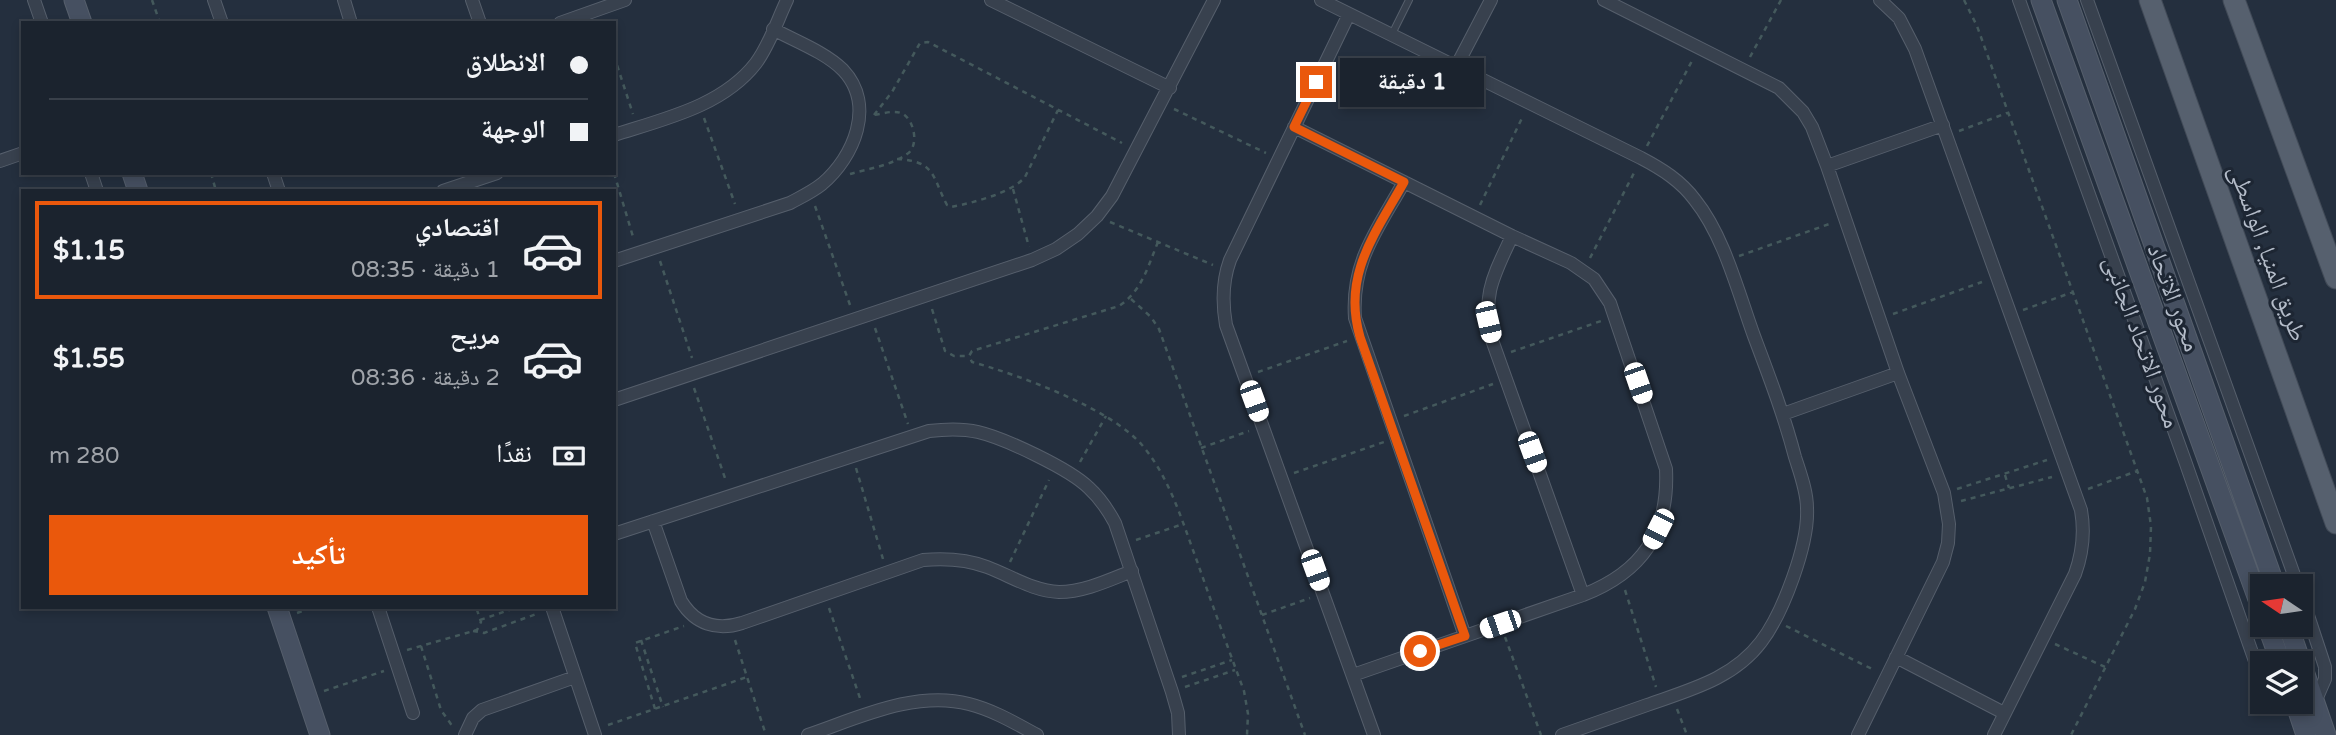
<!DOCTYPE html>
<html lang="ar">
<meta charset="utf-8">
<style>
body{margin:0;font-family:"Varela Round","Noto Naskh Arabic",sans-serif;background:#242b36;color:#f1f3f6;direction:rtl;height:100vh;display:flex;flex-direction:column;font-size:26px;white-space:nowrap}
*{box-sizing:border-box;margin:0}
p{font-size:23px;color:#a0a4aa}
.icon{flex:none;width:38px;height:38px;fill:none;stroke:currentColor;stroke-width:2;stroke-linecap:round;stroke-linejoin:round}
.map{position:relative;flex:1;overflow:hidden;direction:ltr}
.side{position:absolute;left:21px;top:189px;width:595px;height:420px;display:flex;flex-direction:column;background:#1b232e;border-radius:0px;box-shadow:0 4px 10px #0003,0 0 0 2px #39404a;direction:rtl}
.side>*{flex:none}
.top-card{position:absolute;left:21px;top:21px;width:595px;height:154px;border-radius:0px;box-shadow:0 4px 10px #0003,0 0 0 2px #39404a;direction:rtl;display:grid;align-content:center;height:154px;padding:0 28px;background:#1b232e}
.needle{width:46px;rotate:283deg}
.fabs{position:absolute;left:2250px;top:574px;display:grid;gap:14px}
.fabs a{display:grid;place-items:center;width:63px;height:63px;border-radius:0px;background:#1b232e;box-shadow:0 4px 10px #0003,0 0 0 2px #39404a;font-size:35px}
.end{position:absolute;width:32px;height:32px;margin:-16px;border:9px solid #ea580c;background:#fff;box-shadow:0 0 0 4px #fff}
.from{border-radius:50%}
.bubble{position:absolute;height:49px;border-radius:0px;background:#1b232e;box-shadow:0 4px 10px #0003,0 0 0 2px #39404a;font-size:23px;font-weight:700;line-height:49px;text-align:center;direction:rtl}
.car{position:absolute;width:21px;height:42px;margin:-21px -10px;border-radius:9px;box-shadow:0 0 5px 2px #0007;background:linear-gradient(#fff 24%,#345 0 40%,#fff 0 76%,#345 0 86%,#fff 0)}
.top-card b{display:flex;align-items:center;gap:24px;height:66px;font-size:26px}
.top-card b+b{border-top:2px solid #39404a}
.top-card i{width:18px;height:18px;background:#f1f3f6}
ul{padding:12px 0 0;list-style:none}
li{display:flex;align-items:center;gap:21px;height:98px;margin:0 14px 10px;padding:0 14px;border:4px solid transparent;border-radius:0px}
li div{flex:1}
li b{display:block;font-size:26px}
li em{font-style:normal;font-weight:700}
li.on{border-color:#ea580c}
li>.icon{width:63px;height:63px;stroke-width:1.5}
.pay{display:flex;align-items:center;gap:18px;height:77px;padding:0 28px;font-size:26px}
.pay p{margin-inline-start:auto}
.primary-button{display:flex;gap:14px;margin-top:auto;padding:14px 28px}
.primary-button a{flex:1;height:80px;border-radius:0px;background:#ea580c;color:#fff;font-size:28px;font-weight:700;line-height:80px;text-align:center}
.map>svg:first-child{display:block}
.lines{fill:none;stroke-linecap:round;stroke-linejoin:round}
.lane-casing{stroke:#565f6c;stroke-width:8}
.street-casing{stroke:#565f6c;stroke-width:14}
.secondary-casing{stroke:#565f6c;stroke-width:21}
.primary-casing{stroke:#414a57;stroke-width:23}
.path{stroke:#44595c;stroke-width:2.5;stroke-dasharray:5 5;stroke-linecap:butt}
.lane{stroke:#38414e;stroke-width:6}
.street{stroke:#38414e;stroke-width:12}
.secondary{stroke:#465061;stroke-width:19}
.primary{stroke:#56606e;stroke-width:21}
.route{stroke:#ea580c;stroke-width:9}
.labels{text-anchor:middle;stroke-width:6;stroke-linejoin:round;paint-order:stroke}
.street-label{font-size:24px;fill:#b4bcc9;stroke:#1d2633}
</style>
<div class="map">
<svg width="2336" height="735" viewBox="0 0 2336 735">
<rect width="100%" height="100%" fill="#242f3e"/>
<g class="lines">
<defs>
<path id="lane" d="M1392 34 1409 0"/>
<path id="street" d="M34 0 42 23
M214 0 222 23
M344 0 351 23
M472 0 480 23
M991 0 1170 88
M1321 0 1641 158C1662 169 1681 181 1695 200 1724 236 1738 292 1754 336 1769 376 1784 415 1795 457 1800 473 1807 491 1807 508 1809 544 1783 613 1761 642 1733 679 1689 690 1647 705 1618 715 1590 725 1562 735
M1604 0 1779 88 1803 112 1812 127 1827 166 1898 373 1944 493 1949 524 1948 543 1943 562 1858 735
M1880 0 1899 18 1915 49 2081 510C2085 533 2083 552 2075 574L1994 735
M2019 0 2185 461 2263 684
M2087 0 2298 586
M1349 14 1230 260C1222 282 1222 302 1226 325L1374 735
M560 23 625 0
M1456 67 1491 0
M1294 127 1512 236 1571 263 1594 279 1610 303 1666 469C1669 533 1642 572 1583 595L1353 675
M614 135C664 119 723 106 756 63 770 44 777 21 787 0
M0 161 23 153
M1827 166 1943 125
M91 173 97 191
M273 173 279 191
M1404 182C1378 229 1351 261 1355 318L1465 636
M443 191 497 173
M1512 236C1493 277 1482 294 1492 340L1583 595
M614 261 790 203C801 197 812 192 822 184 854 157 876 105 843 70 825 52 795 41 773 29
M614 400 1032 260 1056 249 1078 234 1097 216 1112 196 1214 0
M1783 414 1898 373
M653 521 681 601C695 624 717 631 742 623L923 560C946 558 966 559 987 567 1011 576 1033 591 1059 592 1084 592 1109 580 1132 571
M614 534 929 431C945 429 961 428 978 432 1004 438 1070 469 1089 488 1100 498 1108 510 1115 523L1172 692 1178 713 1179 735
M2301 594 2325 667V679L2315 702
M378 607 413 713
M552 607 595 735
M1896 657 2004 713
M465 735 473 718 482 710 575 677
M808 735C858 718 915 690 969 704 993 710 1015 723 1037 735"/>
<path id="secondary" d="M74 0 82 23
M2041 0 2263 613
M2067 0 2275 586
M132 173 138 191
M277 607 320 735
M2267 625 2281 663
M2288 625 2326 735
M2295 702 2306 735"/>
<path id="primary" d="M2150 0 2336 523
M2234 0 2336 278"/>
</defs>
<use href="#lane" class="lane-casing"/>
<use href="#street" class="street-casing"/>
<use href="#secondary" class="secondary-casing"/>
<use href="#primary" class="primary-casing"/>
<path class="path" d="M152 0 160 23
M1964 0 1977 26 2147 498 2151 526 2150 554 2145 582 2135 609 2071 735
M614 56 633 114
M1750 57 1781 0
M1174 109 1266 153
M874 115 892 92 920 43 928 42 1122 143
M704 118 735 204
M1959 131 2007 113
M1647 146 1693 59
M897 159C936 161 932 177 947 205L951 207C972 203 1012 193 1025 177L1058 110
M211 173 216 191
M614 173 634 240
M850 174C868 169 892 165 907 154 920 146 914 118 901 113 892 110 882 114 874 115
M1013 189 1029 247
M1480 205 1523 116
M815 206 850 305
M1110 222 1213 265
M1158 242C1148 266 1142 291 1119 306L985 347 972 351 969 356 972 362C1019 375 1110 408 1142 445 1170 478 1182 521 1197 561 1212 604 1228 648 1244 691L1248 714 1247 735
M1739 256 1832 223
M1590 258 1635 171
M660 261 692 358
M1131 299 1151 317 1159 329 1305 735
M932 309 945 351 954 356H969
M2023 310 2073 292
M1893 314 1982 282
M875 328 908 424
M1511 352 1601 321
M1258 372 1347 341
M694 388 726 481
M1404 416 1493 384
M1201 448 1249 431
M1080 462 1106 416
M856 468 883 559
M1294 473 1384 442
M2005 475 2009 488
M1957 489 2047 460
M2088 489 2137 471
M1961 501 2052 477
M1136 540 1183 524
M1010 562 1049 480
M1625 590 1656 687
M829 608 861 701
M297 613 313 607
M1262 615 1310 598
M480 620 518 607
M1786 626 1874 670
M473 631 484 633 539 613
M1505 637 1541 735
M641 640 663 707
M735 640 766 735
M2055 644 2105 667
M421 646 441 710 453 727
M407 650 477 630 481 622 476 607
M1182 677 1232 660
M1185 687 1235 670
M324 691 384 671
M655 709 635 643 684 626
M1677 709 1687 735
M608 725 747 677"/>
<use href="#lane" class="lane"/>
<use href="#street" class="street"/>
<use href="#secondary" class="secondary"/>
<use href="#primary" class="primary"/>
</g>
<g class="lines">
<path class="route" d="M1316 82 1294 127 1404 182C1375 234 1342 275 1360 337L1465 636 1420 651"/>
</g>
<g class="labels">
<g class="street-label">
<text transform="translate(2268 253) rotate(70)" y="8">طريق المنيا, الواسطى</text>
<text transform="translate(2174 298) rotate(70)" y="8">محور الاتحاد</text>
<text transform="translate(2142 342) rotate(70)" y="8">محور الاتحاد الجانبى</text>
</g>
</g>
</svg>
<div class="fabs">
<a><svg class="needle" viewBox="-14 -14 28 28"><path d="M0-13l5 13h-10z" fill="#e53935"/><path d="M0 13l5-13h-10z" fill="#a0a4aa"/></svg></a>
<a><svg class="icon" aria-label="layers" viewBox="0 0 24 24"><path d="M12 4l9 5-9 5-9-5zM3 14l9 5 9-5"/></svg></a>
</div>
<i class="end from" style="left:1420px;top:651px"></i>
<i class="end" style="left:1316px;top:82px"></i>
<div class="bubble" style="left:1340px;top:58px;width:144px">1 دقيقة</div>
<i class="car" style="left:1488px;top:322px;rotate:167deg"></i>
<i class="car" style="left:1638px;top:383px;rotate:161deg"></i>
<i class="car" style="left:1254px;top:401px;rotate:160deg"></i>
<i class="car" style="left:1532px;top:452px;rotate:160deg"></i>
<i class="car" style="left:1658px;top:529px;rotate:207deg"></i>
<i class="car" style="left:1315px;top:570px;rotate:160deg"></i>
<i class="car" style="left:1500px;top:624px;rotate:251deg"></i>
<div class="top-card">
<b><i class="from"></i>الانطلاق</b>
<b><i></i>الوجهة</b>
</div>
<section class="side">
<ul>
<li class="on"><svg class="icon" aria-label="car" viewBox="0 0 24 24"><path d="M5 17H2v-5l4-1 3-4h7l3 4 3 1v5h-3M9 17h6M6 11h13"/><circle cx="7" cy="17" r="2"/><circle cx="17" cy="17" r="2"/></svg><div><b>اقتصادي</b><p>1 دقيقة · 08:35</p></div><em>$1.15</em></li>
<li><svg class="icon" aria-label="car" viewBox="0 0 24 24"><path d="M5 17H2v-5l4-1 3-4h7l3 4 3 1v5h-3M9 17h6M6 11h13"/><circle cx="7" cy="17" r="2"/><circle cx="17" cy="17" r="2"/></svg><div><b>مريح</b><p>2 دقيقة · 08:36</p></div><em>$1.55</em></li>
</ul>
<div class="pay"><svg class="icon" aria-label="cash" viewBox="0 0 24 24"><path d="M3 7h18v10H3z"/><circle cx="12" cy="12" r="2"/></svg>نقدًا<p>280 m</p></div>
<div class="primary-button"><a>تأكيد</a></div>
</section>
</div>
